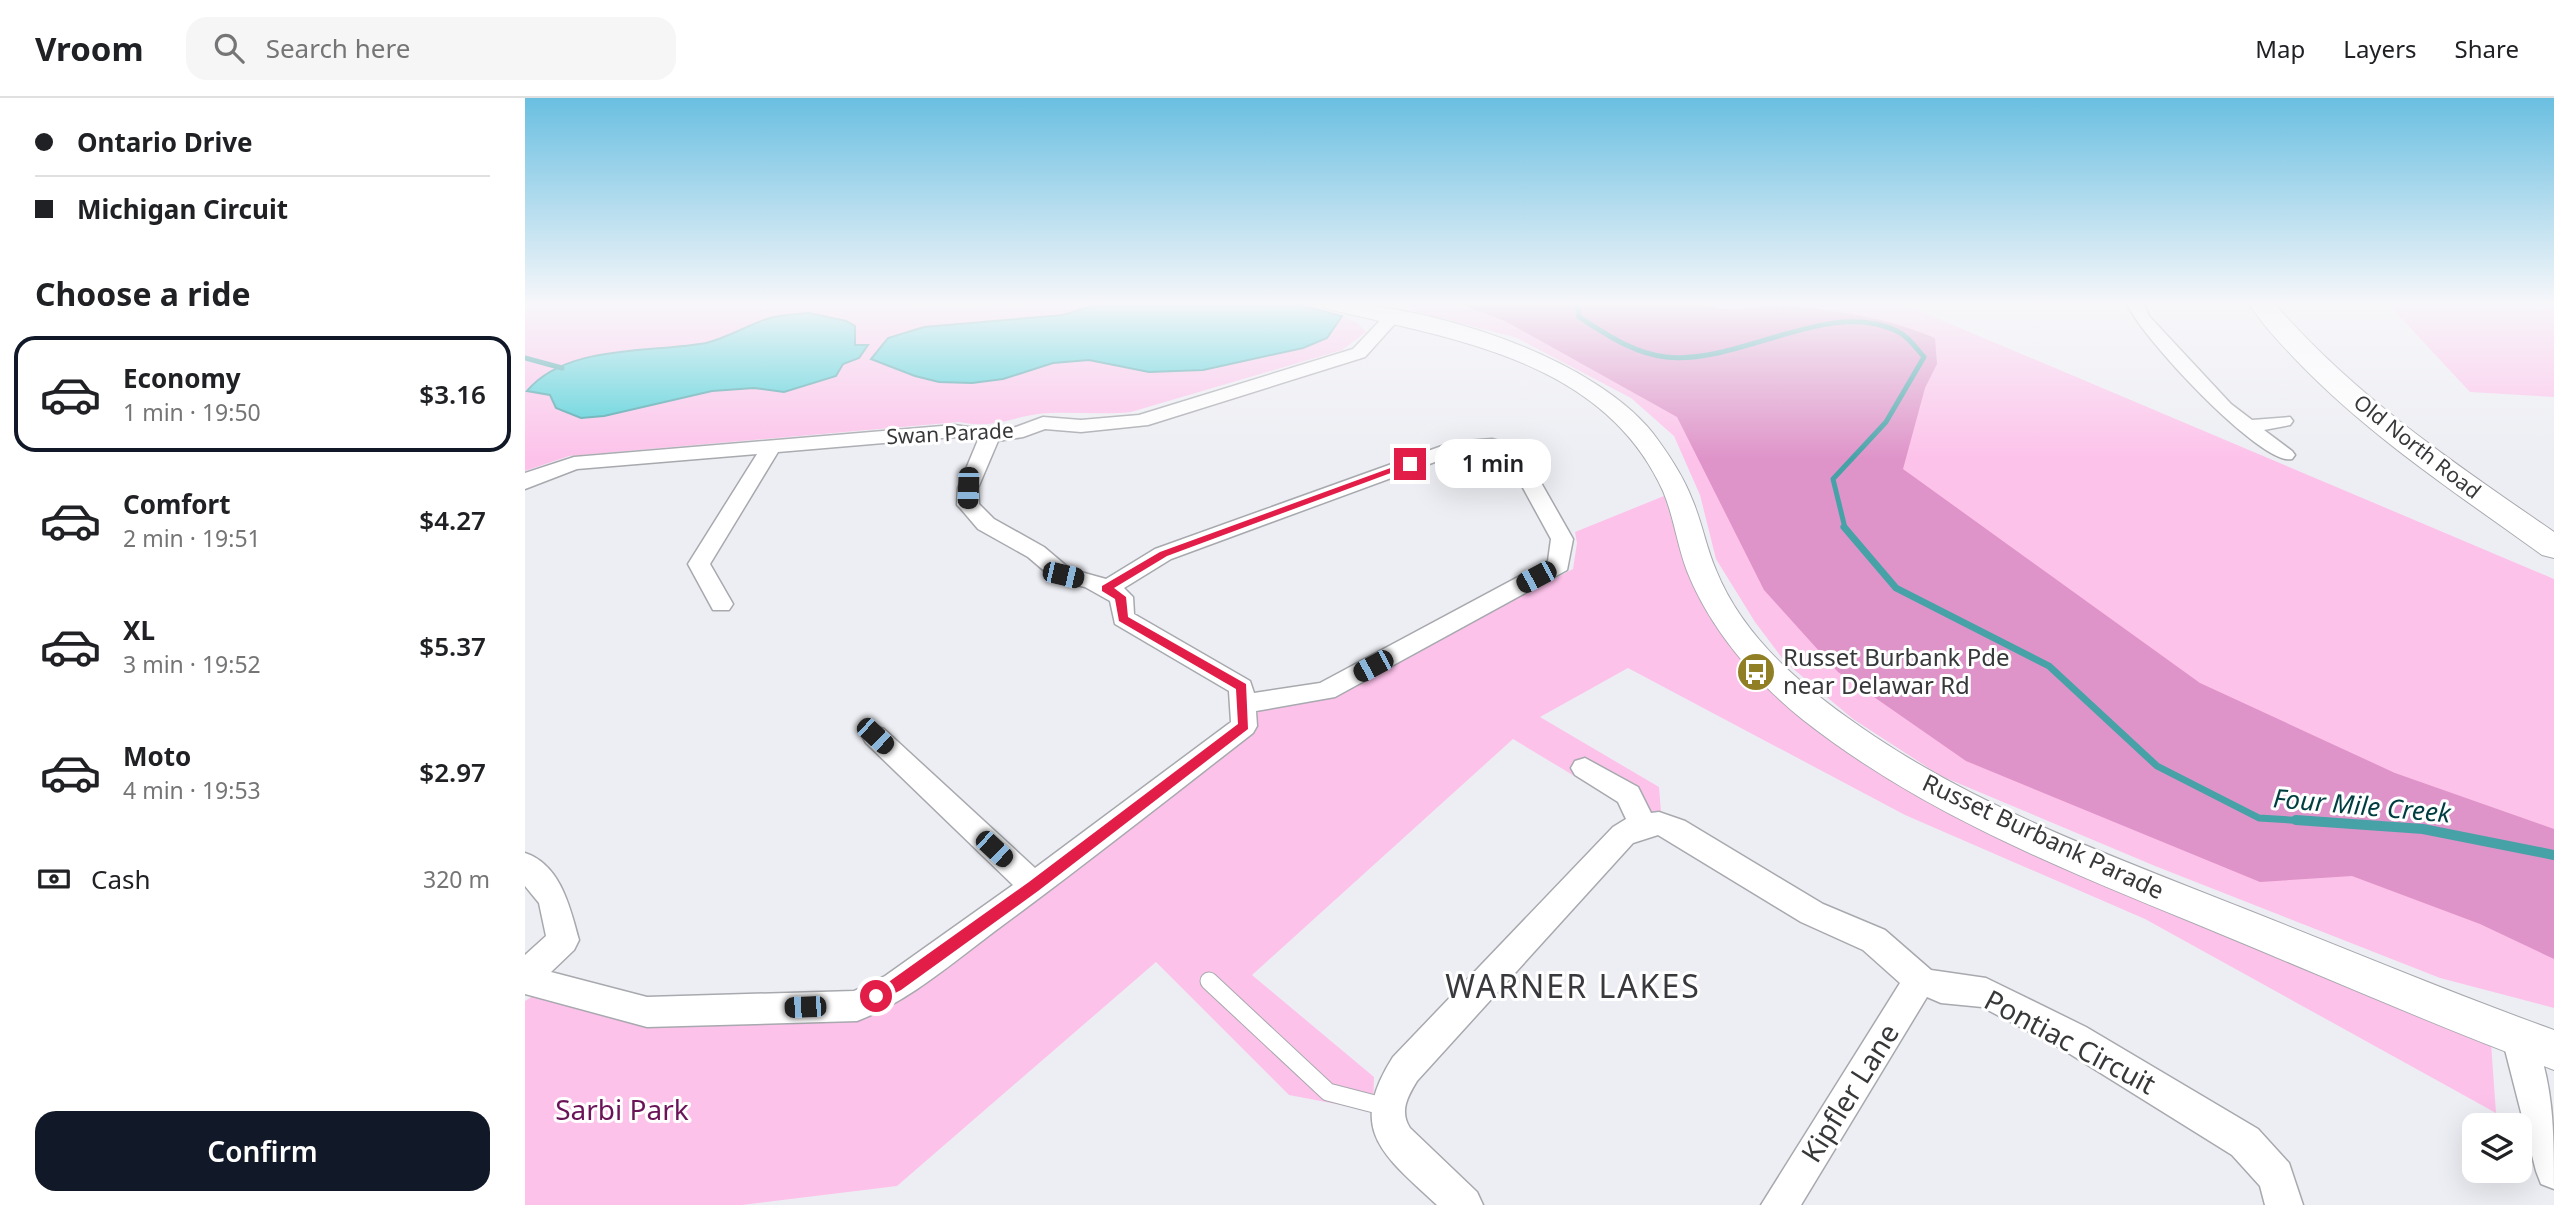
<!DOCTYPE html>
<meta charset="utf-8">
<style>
body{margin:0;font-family:"Noto Sans",sans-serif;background:#f6f6f6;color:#202124;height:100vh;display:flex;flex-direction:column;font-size:26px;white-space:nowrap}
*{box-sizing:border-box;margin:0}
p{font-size:23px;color:#757577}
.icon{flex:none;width:38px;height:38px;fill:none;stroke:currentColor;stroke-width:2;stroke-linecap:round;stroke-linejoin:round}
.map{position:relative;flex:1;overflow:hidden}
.sheet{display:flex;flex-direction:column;background:#fff;width:525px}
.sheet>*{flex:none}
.guide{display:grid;align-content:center;height:154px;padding:0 35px;background:#fff}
.tools{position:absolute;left:1937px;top:1015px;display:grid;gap:14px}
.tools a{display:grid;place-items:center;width:70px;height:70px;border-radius:14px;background:#fff;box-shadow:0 7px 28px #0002;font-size:35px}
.end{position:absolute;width:32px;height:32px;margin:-16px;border:9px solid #e11d48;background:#fff;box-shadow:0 0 0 4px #fff}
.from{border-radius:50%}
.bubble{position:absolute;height:49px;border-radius:21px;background:#fff;box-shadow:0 7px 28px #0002;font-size:23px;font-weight:600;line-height:49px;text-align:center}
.car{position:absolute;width:21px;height:42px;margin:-21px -10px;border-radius:9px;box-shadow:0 0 5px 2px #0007;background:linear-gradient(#222 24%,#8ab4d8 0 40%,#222 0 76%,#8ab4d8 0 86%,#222 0)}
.guide b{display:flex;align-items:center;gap:24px;height:66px;font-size:26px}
.guide b+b{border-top:2px solid #e0e0e0}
.guide i{width:18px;height:18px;background:#202124}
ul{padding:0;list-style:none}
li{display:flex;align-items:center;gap:21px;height:116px;margin:0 14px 10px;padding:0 21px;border:4px solid transparent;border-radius:21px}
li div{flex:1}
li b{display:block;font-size:26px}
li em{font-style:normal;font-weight:600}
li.selected{border-color:#111827}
li>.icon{width:63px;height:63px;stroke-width:1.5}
h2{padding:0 35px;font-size:32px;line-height:84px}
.pay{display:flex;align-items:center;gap:18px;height:77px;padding:0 35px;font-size:26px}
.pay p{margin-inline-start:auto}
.primary-button{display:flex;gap:14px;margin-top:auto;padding:14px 35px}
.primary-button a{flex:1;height:80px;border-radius:21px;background:#111827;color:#fff;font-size:28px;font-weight:600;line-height:80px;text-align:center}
header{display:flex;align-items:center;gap:42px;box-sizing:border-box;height:98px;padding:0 35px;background:#fff;border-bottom:2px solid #e0e0e0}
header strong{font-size:33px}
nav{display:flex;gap:38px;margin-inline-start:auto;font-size:24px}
.search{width:490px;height:63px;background:#f6f6f6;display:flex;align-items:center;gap:18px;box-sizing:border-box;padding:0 24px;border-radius:21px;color:#757577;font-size:26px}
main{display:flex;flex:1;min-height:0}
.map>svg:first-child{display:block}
.green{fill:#fdc2ea}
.forest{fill:#df94c9}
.water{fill:#4ecfd7;stroke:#47a2a8;stroke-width:2}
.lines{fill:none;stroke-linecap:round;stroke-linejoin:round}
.stream-far2{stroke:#47a2a8;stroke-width:5}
.stream-far1{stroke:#47a2a8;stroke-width:7}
.stream{stroke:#47a2a8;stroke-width:10}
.service-casing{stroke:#a7a9ae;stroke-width:19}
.minor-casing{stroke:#a7a9ae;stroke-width:3}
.tertiary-casing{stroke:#a7a9ae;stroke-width:2}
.secondary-casing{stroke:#a7a9ae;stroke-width:2}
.service{stroke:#fff;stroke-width:17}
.minor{fill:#fff;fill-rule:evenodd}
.tertiary{fill:#fff;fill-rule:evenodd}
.secondary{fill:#fff;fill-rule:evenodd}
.route{fill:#e11d48}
.labels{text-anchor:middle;stroke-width:6;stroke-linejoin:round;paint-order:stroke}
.far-street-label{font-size:21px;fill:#37383a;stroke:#fff}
.poi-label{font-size:24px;fill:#37383a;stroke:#fff;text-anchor:start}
.street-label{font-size:24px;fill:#37383a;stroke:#fff}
.water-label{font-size:26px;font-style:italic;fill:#003d40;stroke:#fff}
.near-street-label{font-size:28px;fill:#37383a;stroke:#fff}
.near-park-label{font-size:28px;fill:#6b1358;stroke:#fff}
.near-neighbourhood-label{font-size:32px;letter-spacing:2px;fill:#38393d;stroke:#fff}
</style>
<header>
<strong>Vroom</strong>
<div class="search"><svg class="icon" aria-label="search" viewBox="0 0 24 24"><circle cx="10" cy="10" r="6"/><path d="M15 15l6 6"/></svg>Search here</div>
<nav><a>Map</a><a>Layers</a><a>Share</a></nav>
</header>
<main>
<section class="sheet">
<div class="guide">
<b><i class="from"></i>Ontario Drive</b>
<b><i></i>Michigan Circuit</b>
</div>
<h2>Choose a ride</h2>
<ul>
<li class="selected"><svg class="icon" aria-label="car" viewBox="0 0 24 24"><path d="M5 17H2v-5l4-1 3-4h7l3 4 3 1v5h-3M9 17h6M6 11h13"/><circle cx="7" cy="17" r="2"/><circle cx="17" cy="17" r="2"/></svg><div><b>Economy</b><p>1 min · 19:50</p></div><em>$3.16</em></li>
<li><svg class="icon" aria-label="car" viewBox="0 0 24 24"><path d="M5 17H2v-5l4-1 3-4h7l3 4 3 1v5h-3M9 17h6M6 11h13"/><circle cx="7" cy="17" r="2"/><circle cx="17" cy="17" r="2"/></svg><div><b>Comfort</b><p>2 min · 19:51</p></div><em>$4.27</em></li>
<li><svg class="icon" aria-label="car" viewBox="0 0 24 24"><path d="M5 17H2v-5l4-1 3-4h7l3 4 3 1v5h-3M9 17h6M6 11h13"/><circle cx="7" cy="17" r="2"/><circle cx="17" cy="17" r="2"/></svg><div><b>XL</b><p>3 min · 19:52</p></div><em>$5.37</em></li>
<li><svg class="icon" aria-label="car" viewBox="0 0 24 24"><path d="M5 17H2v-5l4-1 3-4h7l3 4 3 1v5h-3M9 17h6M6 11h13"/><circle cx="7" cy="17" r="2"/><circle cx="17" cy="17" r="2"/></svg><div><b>Moto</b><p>4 min · 19:53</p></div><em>$2.97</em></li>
</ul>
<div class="pay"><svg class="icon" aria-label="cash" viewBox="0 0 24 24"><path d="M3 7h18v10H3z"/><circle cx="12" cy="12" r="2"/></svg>Cash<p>320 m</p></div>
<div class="primary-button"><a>Confirm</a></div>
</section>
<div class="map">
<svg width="2029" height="1107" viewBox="0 0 2029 1107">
<rect width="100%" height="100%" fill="#edeef3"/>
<path class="green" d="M0 205H367L438 210 487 205H768L817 218 833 225 841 234 817 252 606 314C579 317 552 314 525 315 490 316 473 332 434 324L44 358 0 373Z
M858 205H1376L2029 481V910L1915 880 1630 768 1416 678 1328 621 1260 564 1230 524 1191 461 1175 397 1149 338 1106 300 992 240Z
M1862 205H2029V299L1945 294Z
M1139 398 1157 456 1315 646 1405 706 1966 945 1971 1015 1620 821 1380 717 1103 570 1015 619 1134 689 1136 714 1099 720 1094 705 988 641 727 877 849 979 848 1013 764 997 631 864 372 1088 217 1107H0V903L8 898 128 920 386 894 731 633 733 611 803 598 1048 471 1052 445 1050 434Z"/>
<path class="forest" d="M932 205H1180C1205 218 1227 207 1253 208 1306 210 1362 220 1410 240L1412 266 1400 290 1378 371 1675 585 1870 675 2029 731V861L1955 826 1827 778 1735 784 1441 663 1313 574 1239 492 1152 319 980 223Z"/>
<path class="water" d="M577 205H768L817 218 802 240 778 250 678 272 624 274 564 262 528 265 478 281 447 285 414 284 390 278 346 261 363 240 399 229 538 217Z
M284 215 321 223 330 228V247H343L334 260 318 266 311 278 259 294 229 290 187 293 79 318 56 320 31 310 25 297 2 293C41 246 126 255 181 245 202 240 221 228 242 221 255 217 270 216 284 215Z"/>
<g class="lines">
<path class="stream-far2" d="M1052 205 1054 219C1081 236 1109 256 1141 259 1216 267 1301 200 1372 233 1383 238 1391 250 1399 259L1361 324 1308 381 1320 430
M0 260 37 270"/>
<path class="stream-far1" d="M1319 429 1371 490 1524 568 1632 668 1734 720 1797 724"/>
<path class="stream" d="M1771 722 1898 731 2029 757"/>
<defs>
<path id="service" d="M684 883 803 994 861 1009"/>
<path id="minor" d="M1602 205H1618L1624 218 1706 306 1727 322 1765 319 1768 323 1765 327 1739 332 1767 353 1770 357 1767 361C1737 369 1612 235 1602 205Z
M869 213 877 218 840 259 623 327 556 334 520 331 498 339 473 343 453 390 454 406 469 421 519 449 545 471 581 481 630 451 928 344 967 341 995 349 998 353 1048 441 1042 472 810 599 731 613 732 628 728 635C643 701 557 769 470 833 426 866 384 903 332 923L122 929 0 896V857L21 838 14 805 0 788V755C36 767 45 810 54 842L49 852 26 874 122 899 329 893 360 878 488 787 341 645 337 638 341 631 350 628 359 631 510 770 706 624 704 593 590 526 585 503 560 489 530 482 503 459 453 431 436 411 432 407 433 390 453 342 429 339 253 354 185 466 208 506 204 512H188L163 466 232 356 52 371 0 391V375L49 359 429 327 465 332 488 330 518 319 556 322 614 317 828 251 863 214ZM966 353 980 357 1026 441 1023 463 795 585 729 595 725 583 609 516 608 499 599 490 646 461 937 354Z
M1060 660 1113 689 1126 715 1134 714 1160 723 1298 806 1360 832 1406 872 1461 880 1561 929 1733 1031 1764 1065 1778 1107H1740L1735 1088 1707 1057 1537 951 1457 909 1416 905 1402 899 1276 1107H1236L1375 885 1338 852 1276 824 1133 737 1108 745 892 983C883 998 874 1013 885 1030L952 1094 958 1107H912C859 1057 821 1033 868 959L1088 729 1101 721 1093 704 1050 677 1046 670 1050 663Z
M1994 924 2006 929C2029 985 2029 1032 2029 1091L2016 1086 2011 1073 1977 940 1982 929Z"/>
<path id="tertiary" d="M796 205C894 202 1075 259 1133 342 1146 360 1159 380 1167 401 1177 424 1181 449 1191 472 1220 544 1286 596 1349 638 1461 713 1590 759 1715 809 1819 850 1923 894 2029 932V972C1915 930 1805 881 1693 835 1548 775 1401 719 1277 621 1229 582 1185 531 1162 473 1152 447 1149 419 1138 393 1078 260 925 241 799 210Z"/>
<path id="secondary" d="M1724 205H1749C1829 298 1929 365 2029 434V460L2017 457C1934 397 1847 340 1775 266 1757 247 1737 227 1724 205Z"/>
</defs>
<use href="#service" class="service-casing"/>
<use href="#minor" class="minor-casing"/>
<use href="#tertiary" class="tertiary-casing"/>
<use href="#secondary" class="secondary-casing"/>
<use href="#service" class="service"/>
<use href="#minor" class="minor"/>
<use href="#tertiary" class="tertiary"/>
<use href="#secondary" class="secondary"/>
</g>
<linearGradient id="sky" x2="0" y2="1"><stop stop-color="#6abfe1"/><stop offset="0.57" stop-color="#f7f7fa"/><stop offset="1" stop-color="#f7f7fa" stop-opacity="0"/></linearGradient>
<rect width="2029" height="360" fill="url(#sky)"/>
<path class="route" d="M882 364 890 366 642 458 589 490 601 499 603 519 721 586 723 631 513 793 376 892 351 905 346 903V893L365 883 504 784 713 626 711 591 594 523 590 501 577 493V488L635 454Z"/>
<defs>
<symbol id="bus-disc" viewBox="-11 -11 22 22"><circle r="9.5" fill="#917f26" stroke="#fff"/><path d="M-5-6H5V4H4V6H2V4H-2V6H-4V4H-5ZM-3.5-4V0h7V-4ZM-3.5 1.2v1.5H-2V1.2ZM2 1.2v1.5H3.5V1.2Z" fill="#fff"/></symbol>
</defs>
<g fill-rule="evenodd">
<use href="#bus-disc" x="1209" y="552" width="44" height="44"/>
</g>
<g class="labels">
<g class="far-street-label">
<text transform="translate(425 336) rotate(-3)" y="7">Swan Parade</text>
<text transform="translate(1892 349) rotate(38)" y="7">Old North Road</text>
</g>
<g class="poi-label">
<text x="1258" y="568">Russet Burbank Pde<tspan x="1258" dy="28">near Delawar Rd</tspan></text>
</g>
<g class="street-label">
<text transform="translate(1518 739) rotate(25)" y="8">Russet Burbank Parade</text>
</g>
<g class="water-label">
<text transform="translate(1837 708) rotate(5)" y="9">Four Mile Creek</text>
</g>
<g class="near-street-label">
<text transform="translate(1545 944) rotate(28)" y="10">Pontiac Circuit</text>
<text transform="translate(1325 995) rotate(-58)" y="10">Kipfler Lane</text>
</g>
<g class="near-park-label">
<text x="97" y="1022">Sarbi Park</text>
</g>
<g class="near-neighbourhood-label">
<text x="1048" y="900">WARNER LAKES</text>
</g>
</g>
</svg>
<div class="tools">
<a><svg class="icon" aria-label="layers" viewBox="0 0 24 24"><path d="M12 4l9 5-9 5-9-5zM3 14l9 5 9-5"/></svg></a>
</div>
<i class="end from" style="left:351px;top:898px"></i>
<i class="end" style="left:885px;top:366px"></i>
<div class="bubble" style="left:910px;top:341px;width:116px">1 min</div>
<i class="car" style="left:443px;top:390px;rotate:182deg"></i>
<i class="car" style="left:538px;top:477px;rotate:103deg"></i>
<i class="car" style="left:1011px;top:479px;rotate:242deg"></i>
<i class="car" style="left:848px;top:568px;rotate:242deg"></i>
<i class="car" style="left:350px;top:638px;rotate:133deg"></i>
<i class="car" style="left:469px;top:751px;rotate:133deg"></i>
<i class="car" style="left:280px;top:909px;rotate:268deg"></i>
</div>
</main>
